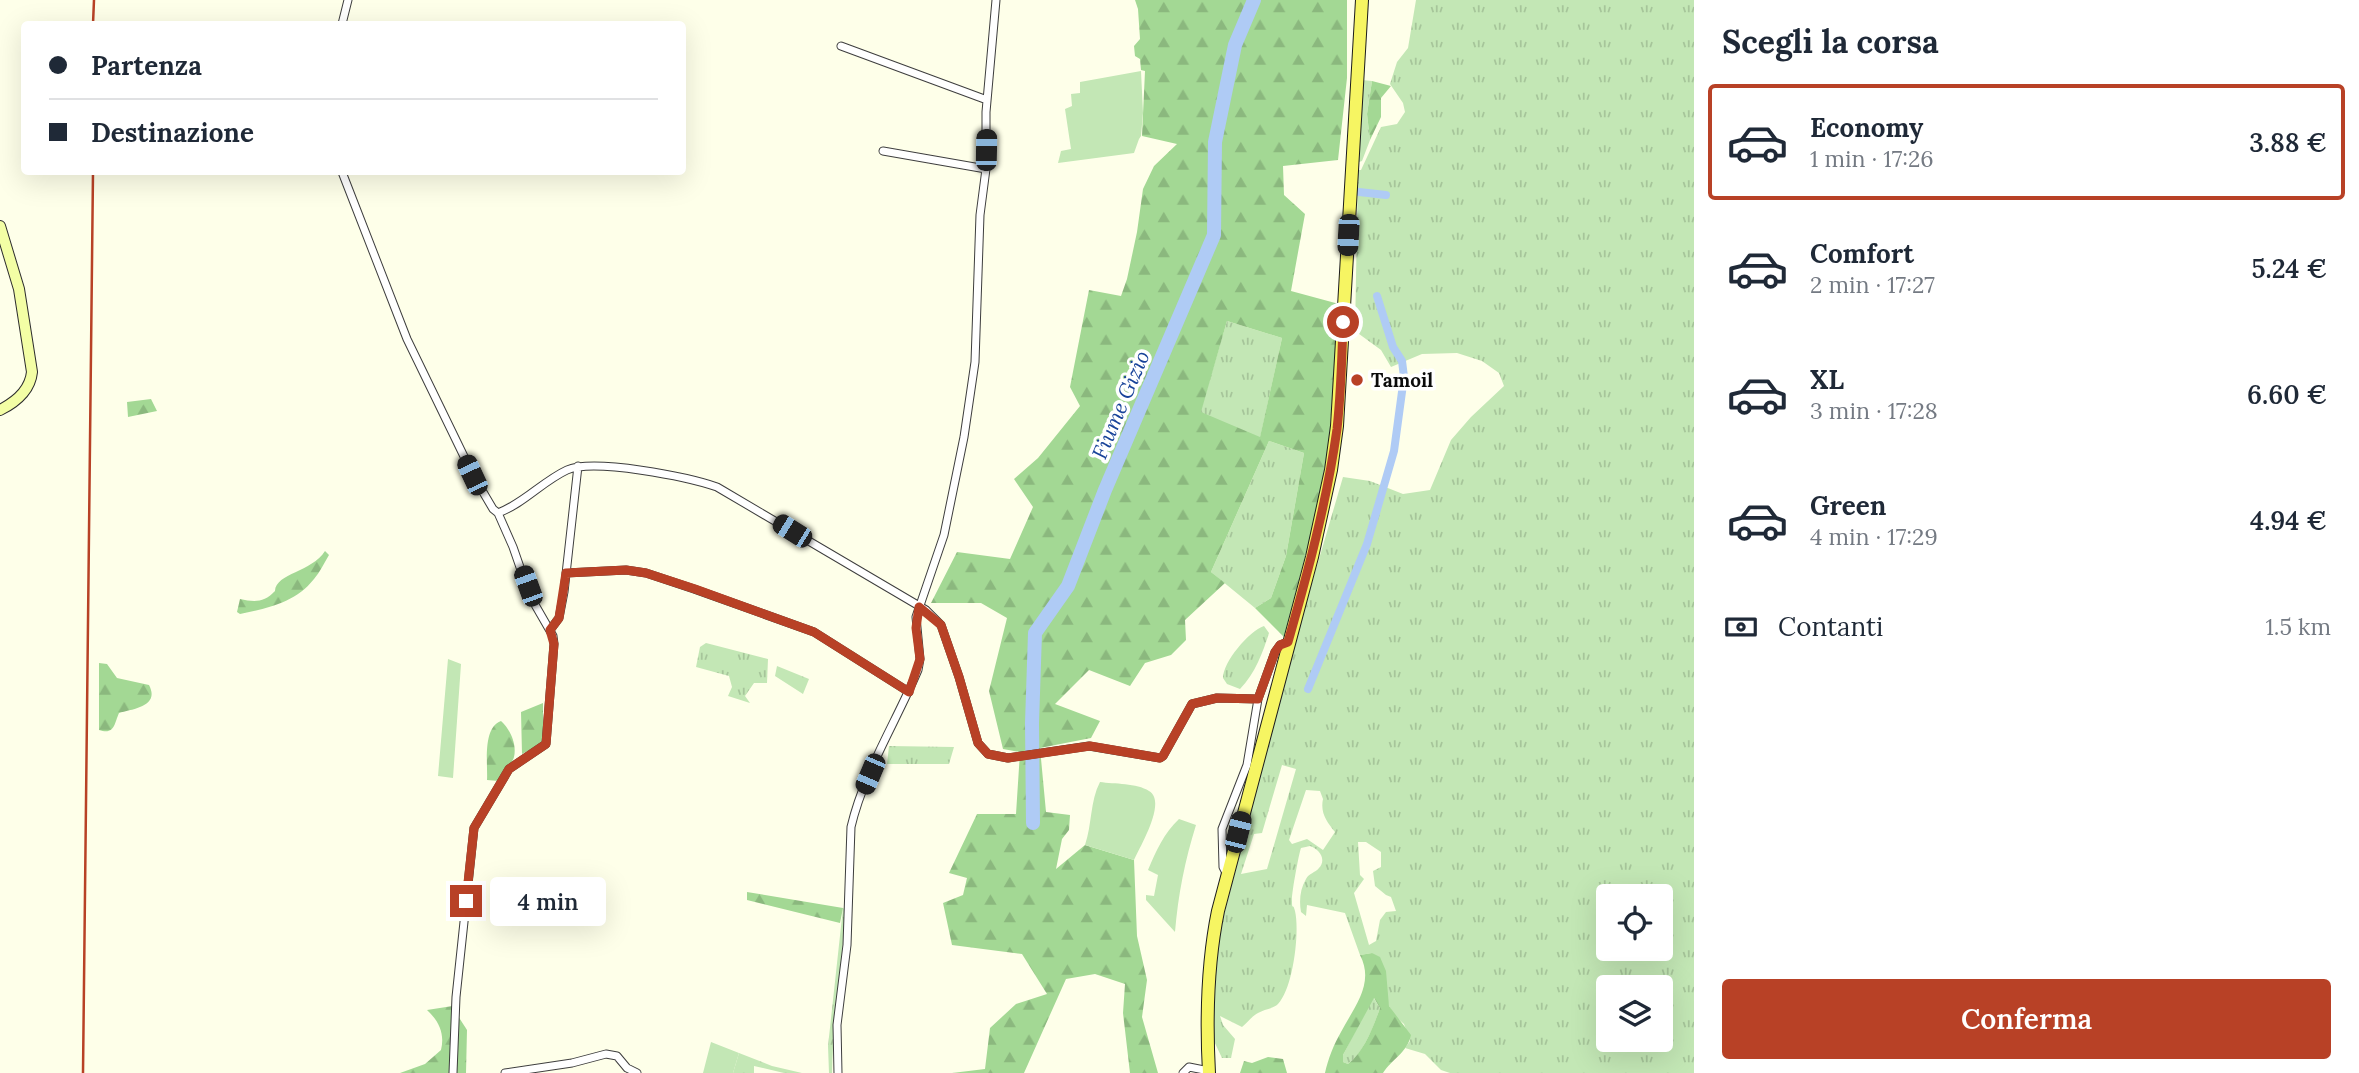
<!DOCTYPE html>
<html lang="it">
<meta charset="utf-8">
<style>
body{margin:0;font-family:Lora,serif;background:#f2f2f3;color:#1f2937;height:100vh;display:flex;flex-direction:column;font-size:26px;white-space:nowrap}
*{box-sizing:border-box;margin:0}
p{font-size:23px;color:#747a83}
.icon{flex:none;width:38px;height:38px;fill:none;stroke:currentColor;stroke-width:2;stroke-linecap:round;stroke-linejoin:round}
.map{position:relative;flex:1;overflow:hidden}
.drawer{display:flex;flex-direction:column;background:#fff;width:665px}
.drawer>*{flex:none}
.guide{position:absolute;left:21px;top:21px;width:665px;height:154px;border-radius:7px;box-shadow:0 7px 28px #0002;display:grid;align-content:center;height:154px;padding:0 28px;background:#fff}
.controls{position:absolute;left:1596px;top:884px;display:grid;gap:14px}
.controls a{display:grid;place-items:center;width:77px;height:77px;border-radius:7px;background:#fff;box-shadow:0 7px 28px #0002;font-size:35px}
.end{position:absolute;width:32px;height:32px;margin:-16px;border:9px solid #b84126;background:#fff;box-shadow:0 0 0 4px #fff}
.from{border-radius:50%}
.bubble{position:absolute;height:49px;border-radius:7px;background:#fff;box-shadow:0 7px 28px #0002;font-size:23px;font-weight:600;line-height:49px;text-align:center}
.car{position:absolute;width:21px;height:42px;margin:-21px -10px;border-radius:9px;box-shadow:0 0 5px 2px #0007;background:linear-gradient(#222 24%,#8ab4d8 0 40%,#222 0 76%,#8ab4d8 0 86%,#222 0)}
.guide b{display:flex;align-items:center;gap:24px;height:66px;font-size:26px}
.guide b+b{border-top:2px solid #e0e1e3}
.guide i{width:18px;height:18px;background:#1f2937}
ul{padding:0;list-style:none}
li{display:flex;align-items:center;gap:21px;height:116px;margin:0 14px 10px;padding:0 14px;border:4px solid transparent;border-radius:7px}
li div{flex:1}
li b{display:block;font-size:26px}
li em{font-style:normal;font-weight:600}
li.active{border-color:#b84126}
li>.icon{width:63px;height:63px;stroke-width:1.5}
h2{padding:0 28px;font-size:32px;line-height:84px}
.pay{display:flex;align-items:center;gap:18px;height:77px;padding:0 28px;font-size:26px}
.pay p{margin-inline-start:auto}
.action{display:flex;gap:14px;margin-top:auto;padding:14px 28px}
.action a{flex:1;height:80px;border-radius:7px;background:#b84126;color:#fff;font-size:28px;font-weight:600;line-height:80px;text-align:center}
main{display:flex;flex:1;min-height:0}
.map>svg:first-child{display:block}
.grass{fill:url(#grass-tufts);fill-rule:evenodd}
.forest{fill:url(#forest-firs);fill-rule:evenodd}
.garden{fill:#c3e7b5}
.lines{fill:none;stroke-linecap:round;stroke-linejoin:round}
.canal{stroke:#afcbf5;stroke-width:8}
.river{stroke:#afcbf5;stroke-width:14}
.street-casing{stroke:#3e3e3e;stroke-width:9}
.secondary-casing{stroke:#2d2d2d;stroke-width:12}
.primary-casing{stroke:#1c1c1c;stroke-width:14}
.street{stroke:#fff;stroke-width:7}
.secondary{stroke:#f3fea5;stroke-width:10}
.primary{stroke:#f6f562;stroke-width:12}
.rail{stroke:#b84126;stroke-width:2.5}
.route{stroke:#b84126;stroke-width:9}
.poi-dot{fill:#b84126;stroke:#fff;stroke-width:2.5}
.labels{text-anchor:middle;stroke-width:7;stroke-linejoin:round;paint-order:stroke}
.poi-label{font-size:19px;font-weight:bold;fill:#0b0b0b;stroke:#fff;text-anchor:start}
.water-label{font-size:21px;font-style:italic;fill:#184399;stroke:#fff}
</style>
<main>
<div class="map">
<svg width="1694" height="1073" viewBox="0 0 1694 1073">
<defs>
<pattern id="grass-tufts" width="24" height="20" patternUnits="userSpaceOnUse" patternTransform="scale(1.75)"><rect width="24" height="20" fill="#c3e7b5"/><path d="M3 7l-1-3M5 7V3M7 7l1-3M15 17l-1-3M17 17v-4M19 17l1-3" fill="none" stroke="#a6c59a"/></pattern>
<pattern id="forest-firs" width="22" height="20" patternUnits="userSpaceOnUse" patternTransform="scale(1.75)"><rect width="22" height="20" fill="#a3d894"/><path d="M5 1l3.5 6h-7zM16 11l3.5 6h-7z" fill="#8bb87e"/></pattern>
</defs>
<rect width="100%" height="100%" fill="#feffe9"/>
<path class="grass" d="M1416 0H1694V1073H1450L1441 1070 1425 1054 1405 1048 1410 1041 1404 1024 1395 1016 1389 1006 1372 953 1360 955 1345 913 1307 905 1306 916 1301 912C1299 901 1300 889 1306 879 1309 873 1315 873 1319 868 1327 859 1319 849 1310 846L1301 848C1299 853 1291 896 1292 901 1292 911 1293 902 1295 911 1300 932 1293 989 1278 1004 1273 1009 1264 1009 1258 1013 1252 1016 1247 1023 1242 1027L1220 1016 1223 1025 1235 1039 1231 1058H1222L1213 1039V981L1221 926 1300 624 1343 477 1370 481 1403 494 1430 490 1451 440 1471 417 1504 386 1499 373 1482 361 1457 353 1422 354 1391 367 1381 350 1355 331 1358 170H1361L1381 127 1397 124 1405 112 1403 103 1390 84 1397 62 1408 48ZM1282 765 1296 769 1267 869 1241 874 1254 834 1262 833ZM1306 790 1320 791 1323 799C1320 813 1327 822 1335 832L1323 850 1307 839 1292 844 1289 840ZM1358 842H1366L1381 852V867L1373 871 1375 886 1386 895 1391 897 1396 911 1386 912 1380 920 1376 941 1369 945 1354 893 1364 879 1360 875ZM1608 896H1661V948H1608ZM1608 987H1661V1040H1608Z
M1362 80 1372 81 1367 114 1370 140 1362 161 1359 162Z
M1227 321 1282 338 1260 438 1200 413Z
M1269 441 1304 453 1286 556 1271 598 1255 608 1211 572Z
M1264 626 1269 633C1263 652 1255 674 1240 689L1227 684 1223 678C1223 662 1249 631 1264 626Z
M706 643 768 659 767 683H754L745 696 750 703 728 696 732 687 729 676 696 667 700 647Z
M777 666 809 679 803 694 775 676Z
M889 746 954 747 949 764H887Z
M843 908 846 910C842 964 833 1019 832 1073H829L828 1046Z
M1373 997 1380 1008C1373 1028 1364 1052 1348 1064L1343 1062V1055Z
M739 1053 772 1066 802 1073H784L754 1066V1073H733Z"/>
<path class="forest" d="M1135 0H1347V78L1338 160 1283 166 1284 195 1305 214 1291 291 1339 304 1329 442 1317 511 1284 637 1255 608 1271 598 1286 556 1304 453 1269 441 1211 572 1225 583 1185 620 1186 640 1171 655 1145 663 1130 686 1089 670 1055 704 1100 721 1091 738 1040 748 1046 812 1070 815 1069 830 1062 839 1056 869 1085 845 1134 860 1137 936 1147 980 1142 1017 1158 1073H1130L1123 1013 1125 984 1095 974 1066 979 1024 1073H952L985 1069 990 1028 1016 1004 1047 994 1022 954 952 945 943 903 963 895 967 878 949 873 977 814H1016L1020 752 1003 749 989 691 1007 618 981 603H931L957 552 1010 559 1033 507 1014 479 1038 458 1080 406 1070 387 1089 290 1121 296 1127 279 1137 232 1143 189 1154 166 1177 144 1142 136 1145 71 1141 70 1140 59 1135 56 1134 46 1140 39 1138 9ZM1227 321 1282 338 1260 437 1201 412Z
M1372 81 1391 86 1381 98V117L1370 140 1367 114Z
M151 399 157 411 128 417 127 402Z
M325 551 329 555C324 563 320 572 314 579 295 603 268 608 240 614L237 612 240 599C254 602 264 603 275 591 276 573 312 572 325 551Z
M99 663 107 664 117 678 149 685C160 706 134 709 119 713 114 724 115 735 99 730Z
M543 703V743L522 754 521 712Z
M501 721C510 729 517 744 514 757 512 764 503 774 499 781L487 780C488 765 482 728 501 721Z
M747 892 843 908 840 923 747 900Z
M1372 953 1380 957 1386 971 1389 1006 1411 1035C1407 1053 1392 1059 1383 1073H1325C1328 1059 1334 1044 1341 1032 1354 1007 1375 984 1360 955ZM1374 998 1380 1008C1373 1027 1364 1052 1348 1064L1343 1062V1055Z
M459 1005 458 1016 467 1030 466 1073H400L425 1064 441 1050C445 1034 439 1021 427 1010Z
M1268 1057 1283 1059 1287 1073H1240L1244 1061 1252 1063Z"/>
<path class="garden" d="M1141 71 1143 113 1141 136 1139 139 1134 153 1058 163 1061 151 1071 149 1065 109 1072 106 1071 94 1080 93V82Z
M448 659 461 664 453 778 438 776Z
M1100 782C1114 784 1137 783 1149 791 1167 801 1141 845 1134 860L1085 845C1092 825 1090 801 1100 782Z
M1179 819 1196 825C1185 860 1178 895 1175 932L1146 900V895L1154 896 1158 875 1148 870C1156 851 1164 833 1179 819Z
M711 1042 739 1053 733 1073H703Z"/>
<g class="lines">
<path class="canal" d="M1359 192 1386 195
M1308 689 1367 544 1394 451 1404 377 1402 361 1393 347 1377 296"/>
<path class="river" d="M1033 823 1032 723 1035 633 1068 586 1105 490 1214 235 1215 142 1235 45 1254 0"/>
<defs>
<path id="street" d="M342 24 348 0
M841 46 987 100
M883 151 986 169
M342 172 407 339 473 475 493 509 498 513 513 547 530 596 553 636 554 644 546 744 509 769 474 828 456 997 453 1073
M498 513C523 504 543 481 567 470 594 458 688 477 717 487L926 610 941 625 959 677 978 743 988 754 1008 758 1089 746 1160 758 1163 756 1192 704 1217 698 1258 699
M566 573 626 570 646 573 694 589 814 632 909 692
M550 630 559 618 564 592 578 466
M1227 875 1223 867 1222 829 1247 765 1258 699 1275 652 1280 645 1288 642
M505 1073 572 1063 606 1054 617 1056 627 1068 637 1073
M838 1073 837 1025 847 945 851 827C864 772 896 722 918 670L920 659 916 617 944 535 964 437 975 362 980 215 986 169V112L996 0
M1183 1073 1189 1067 1209 1071"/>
<path id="secondary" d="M0 226 19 289 32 372C30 391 16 402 0 410"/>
<path id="primary" d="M1209 1073C1206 1018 1207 965 1218 911L1312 557 1331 470 1337 426 1362 0"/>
</defs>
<use href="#street" class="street-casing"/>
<use href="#secondary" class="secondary-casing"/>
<use href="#primary" class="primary-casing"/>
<use href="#street" class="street"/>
<use href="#secondary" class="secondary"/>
<use href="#primary" class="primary"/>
<path class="rail" d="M93 24 94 0
M83 1073 93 172"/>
</g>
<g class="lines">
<path class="route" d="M466 901 474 828 509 769 546 744 554 644 550 630 559 618 566 573 626 570 646 573 695 589 814 632 909 692 920 659 916 628 919 607 941 625 959 677 978 743 988 754 1008 758 1090 746 1160 758 1163 756 1192 704 1217 698 1258 699 1275 652 1280 645 1288 642C1308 572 1327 501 1337 429 1341 394 1342 357 1343 322"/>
</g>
<circle class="poi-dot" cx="1357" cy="380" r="7"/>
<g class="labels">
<g class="poi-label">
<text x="1371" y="387">Tamoil</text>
</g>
<g class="water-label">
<text transform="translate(1121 405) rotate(-67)" y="7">Fiume Gizio</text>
</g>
</g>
</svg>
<div class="controls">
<a><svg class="icon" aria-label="locate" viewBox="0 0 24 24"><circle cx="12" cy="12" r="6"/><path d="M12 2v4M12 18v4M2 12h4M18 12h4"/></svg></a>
<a><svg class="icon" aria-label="layers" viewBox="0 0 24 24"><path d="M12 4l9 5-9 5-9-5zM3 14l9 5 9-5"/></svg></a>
</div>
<i class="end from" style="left:1343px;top:322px"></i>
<i class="end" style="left:466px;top:901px"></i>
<div class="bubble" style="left:490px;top:877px;width:116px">4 min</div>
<i class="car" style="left:986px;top:150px;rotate:1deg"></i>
<i class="car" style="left:1348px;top:235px;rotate:183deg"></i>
<i class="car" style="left:472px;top:475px;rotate:335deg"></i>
<i class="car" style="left:792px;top:531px;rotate:302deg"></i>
<i class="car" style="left:528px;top:586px;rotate:340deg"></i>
<i class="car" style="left:870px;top:774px;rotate:203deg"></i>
<i class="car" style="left:1238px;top:832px;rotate:14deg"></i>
<div class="guide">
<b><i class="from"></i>Partenza</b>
<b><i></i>Destinazione</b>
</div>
</div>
<section class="drawer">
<h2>Scegli la corsa</h2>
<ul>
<li class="active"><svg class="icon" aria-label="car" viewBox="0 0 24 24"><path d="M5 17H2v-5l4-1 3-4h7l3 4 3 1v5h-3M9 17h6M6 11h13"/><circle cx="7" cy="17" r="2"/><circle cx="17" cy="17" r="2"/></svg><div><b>Economy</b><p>1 min · 17:26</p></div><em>3.88 €</em></li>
<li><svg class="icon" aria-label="car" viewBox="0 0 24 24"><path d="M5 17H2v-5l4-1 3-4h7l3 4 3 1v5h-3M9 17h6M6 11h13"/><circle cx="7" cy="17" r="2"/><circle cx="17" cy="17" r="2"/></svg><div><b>Comfort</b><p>2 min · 17:27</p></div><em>5.24 €</em></li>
<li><svg class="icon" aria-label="car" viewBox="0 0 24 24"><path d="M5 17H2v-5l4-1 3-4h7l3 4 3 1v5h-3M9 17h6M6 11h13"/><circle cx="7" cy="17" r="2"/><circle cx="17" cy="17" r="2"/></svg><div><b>XL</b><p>3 min · 17:28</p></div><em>6.60 €</em></li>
<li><svg class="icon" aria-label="car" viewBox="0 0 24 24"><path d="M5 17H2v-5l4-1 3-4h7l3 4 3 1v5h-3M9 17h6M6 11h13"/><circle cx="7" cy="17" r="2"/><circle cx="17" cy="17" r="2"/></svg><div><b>Green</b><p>4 min · 17:29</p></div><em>4.94 €</em></li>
</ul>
<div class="pay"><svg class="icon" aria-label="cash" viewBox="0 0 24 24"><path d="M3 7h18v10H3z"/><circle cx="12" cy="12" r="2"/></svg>Contanti<p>1.5 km</p></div>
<div class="action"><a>Conferma</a></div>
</section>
</main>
